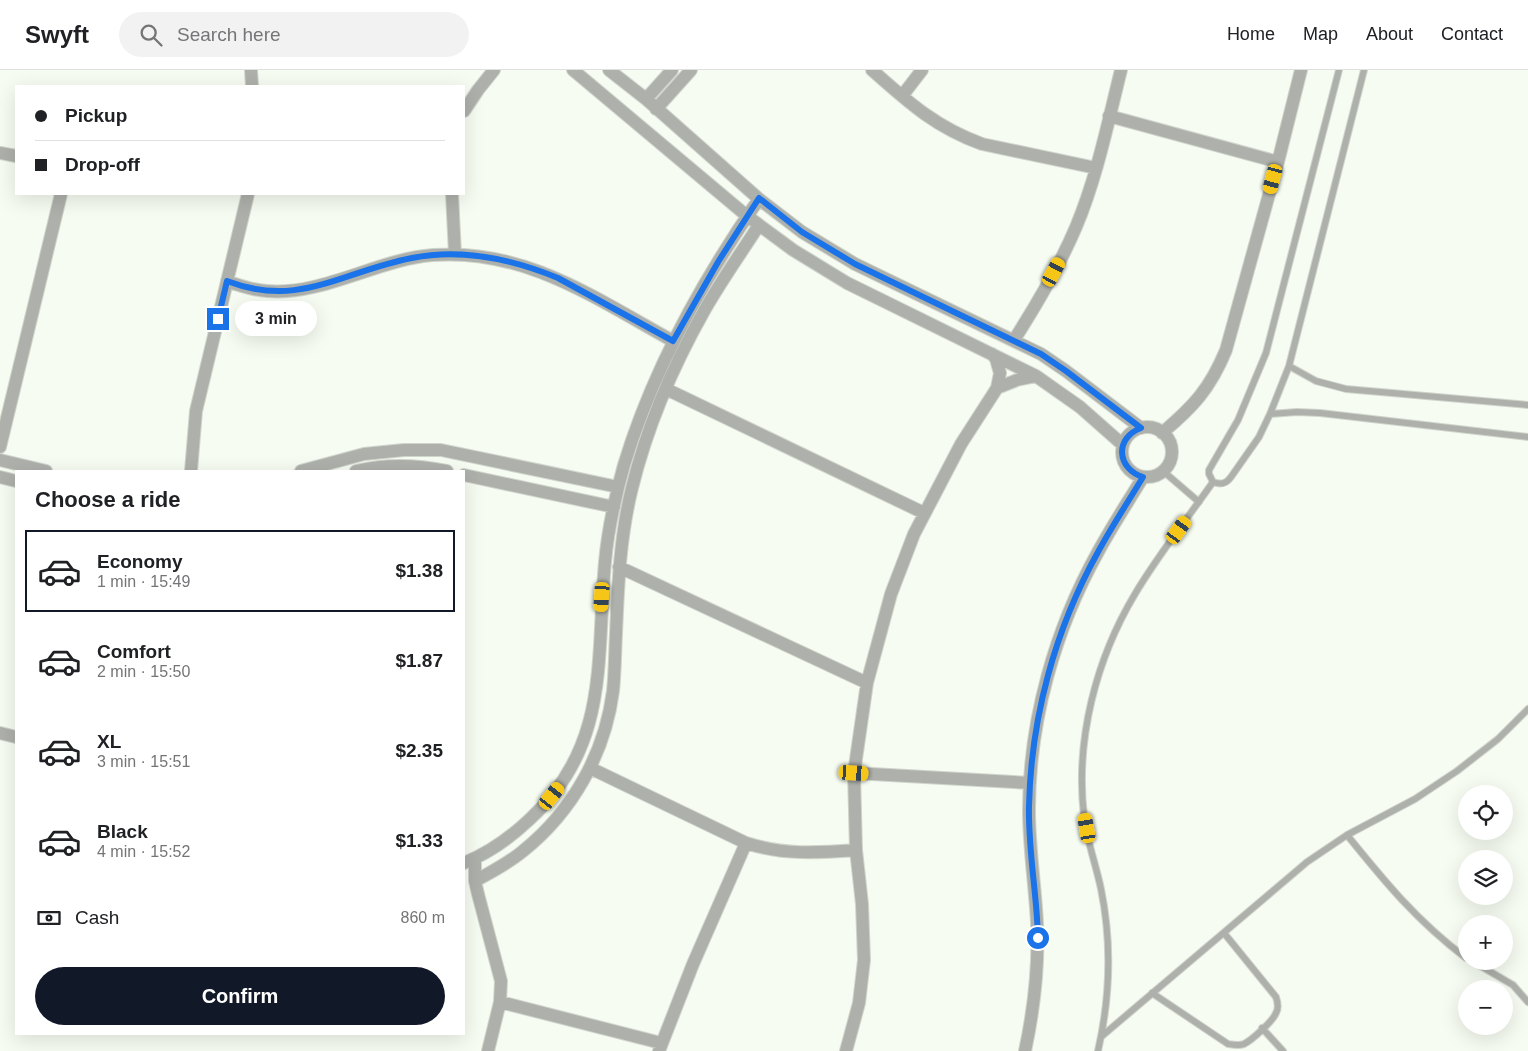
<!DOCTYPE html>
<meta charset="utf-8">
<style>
body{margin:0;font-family:Helvetica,sans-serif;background:#f2f2f2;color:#202124;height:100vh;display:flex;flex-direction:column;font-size:19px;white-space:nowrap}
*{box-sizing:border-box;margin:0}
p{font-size:16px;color:#757577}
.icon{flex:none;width:28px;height:28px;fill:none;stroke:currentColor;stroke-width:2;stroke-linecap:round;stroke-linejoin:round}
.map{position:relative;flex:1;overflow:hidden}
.sheet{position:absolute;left:15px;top:400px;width:450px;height:565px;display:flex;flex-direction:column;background:#fff;border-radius:0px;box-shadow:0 5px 20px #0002}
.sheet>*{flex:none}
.guide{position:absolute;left:15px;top:15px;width:450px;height:110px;border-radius:0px;box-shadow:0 5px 20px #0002;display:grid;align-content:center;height:110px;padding:0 20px;background:#fff}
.buttons{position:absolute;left:1458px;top:715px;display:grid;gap:10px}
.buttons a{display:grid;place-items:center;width:55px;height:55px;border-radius:50%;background:#fff;box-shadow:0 5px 20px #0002;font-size:25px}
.end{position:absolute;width:22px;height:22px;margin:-11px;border:6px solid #1a73e8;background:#fff;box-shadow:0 0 0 2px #fff}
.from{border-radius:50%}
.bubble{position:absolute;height:35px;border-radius:18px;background:#fff;box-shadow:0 5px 20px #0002;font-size:16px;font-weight:600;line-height:35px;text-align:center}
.car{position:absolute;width:15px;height:30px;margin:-15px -8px;border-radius:6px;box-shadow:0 0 4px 1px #0007;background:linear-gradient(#f5c518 24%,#345 0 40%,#f5c518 0 76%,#345 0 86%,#f5c518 0)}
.guide b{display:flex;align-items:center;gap:18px;height:48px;font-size:19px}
.guide b+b{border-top:1px solid #e0e0e0}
.guide i{width:12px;height:12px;background:#202124}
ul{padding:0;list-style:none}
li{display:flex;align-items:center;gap:15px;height:82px;margin:0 10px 8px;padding:0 10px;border:2px solid transparent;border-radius:0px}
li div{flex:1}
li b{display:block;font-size:19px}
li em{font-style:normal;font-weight:600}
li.current{border-color:#111827}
li>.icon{width:45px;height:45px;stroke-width:1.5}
h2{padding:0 20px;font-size:22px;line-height:60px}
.pay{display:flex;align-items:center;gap:12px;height:55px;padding:0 20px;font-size:19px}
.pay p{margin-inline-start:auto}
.button{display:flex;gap:10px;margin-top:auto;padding:10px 20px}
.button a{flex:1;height:58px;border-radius:30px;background:#111827;color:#fff;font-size:20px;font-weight:600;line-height:58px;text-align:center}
header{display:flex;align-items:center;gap:30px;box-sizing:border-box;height:70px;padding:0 25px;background:#fff;border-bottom:1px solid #e0e0e0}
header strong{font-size:24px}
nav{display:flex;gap:28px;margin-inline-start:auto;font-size:18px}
.search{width:350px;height:45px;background:#f2f2f2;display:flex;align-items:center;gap:12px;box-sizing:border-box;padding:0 18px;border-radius:28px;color:#757577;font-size:19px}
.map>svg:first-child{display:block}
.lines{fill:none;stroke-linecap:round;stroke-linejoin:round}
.lane-casing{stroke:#d0d5cc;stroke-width:8}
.street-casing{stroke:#d0d5cc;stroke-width:14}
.lane{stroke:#aeb0ac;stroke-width:6}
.street{stroke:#aeb0ac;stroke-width:12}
.route{stroke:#1a73e8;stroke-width:6}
</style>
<header>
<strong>Swyft</strong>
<div class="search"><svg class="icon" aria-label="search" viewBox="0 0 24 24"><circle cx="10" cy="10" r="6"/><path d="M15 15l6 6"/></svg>Search here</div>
<nav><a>Home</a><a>Map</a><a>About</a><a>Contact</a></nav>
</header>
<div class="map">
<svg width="1528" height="981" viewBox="0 0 1528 981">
<rect width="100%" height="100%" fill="#f6fcf1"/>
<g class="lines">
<defs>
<path id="lane" d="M1339 0 1266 283 1238 350 1209 400V404L1213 412C1221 415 1226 414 1231 407L1259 367 1270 344 1289 296 1364 0
M1289 296 1316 311 1346 319 1528 335
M1270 344 1297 342 1320 343 1528 367
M1163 401 1199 432
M1347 765C1385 812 1417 851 1466 888
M1472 891 1513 915 1528 932
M1152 923 1228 974C1234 975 1239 976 1244 974 1252 970 1273 951 1276 943 1279 938 1278 933 1276 927L1224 863
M1262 958 1283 981
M1102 966 1307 792 1347 765 1415 729 1457 701 1498 669 1528 639
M1098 981C1110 928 1112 873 1101 819 1096 795 1087 771 1084 746 1075 670 1096 589 1135 524 1158 485 1187 449 1213 412"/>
<path id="street" d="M251 0 252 16
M573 0 747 146 793 180 847 213 1036 306 1080 337 1123 375
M609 0 646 29 759 129 802 162 855 194 1041 284 1066 301 1141 358
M872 0C908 32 935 57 982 74L1096 98
M902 26 922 0
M646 29 672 0
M656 39 691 0
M464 41 478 20 494 0
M1109 46 1278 92
M0 83 16 86
M452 124 455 184
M227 211C240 216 253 220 267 221 322 226 378 189 433 185 525 178 596 229 673 271
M1014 270C1037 234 1059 197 1076 157 1097 107 1108 52 1121 0
M997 318 1017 310 1036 306
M666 319 924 443
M1122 382a25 25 0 1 1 50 0a25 25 0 1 1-50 0Z
M1162 363C1193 337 1210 319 1226 280L1278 92 1301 0
M0 377 61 124
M0 390 46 401
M191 401 196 341 248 124
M301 401 364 384 404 380H441L618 417
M356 401C385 394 418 395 447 401
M464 405 614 437
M0 407 16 411
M619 497 867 613
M0 663 16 667
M590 698 746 773C784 785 816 783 856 780
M854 703 1030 713
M475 788V811L478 824 501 911 500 932 488 981
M464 793C489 783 510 768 530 749 610 675 596 591 605 492 608 459 615 427 624 395 653 299 702 211 759 129
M475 811C491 802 509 793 523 781 573 741 605 683 613 621 615 602 615 583 616 564 618 515 620 466 632 418 647 357 673 296 704 241 721 211 741 183 759 155
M500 932 661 973
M659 981 693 894 746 773
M846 981 859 933 864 890 862 834 856 780 854 703 867 613 891 524 914 464 961 374 997 318 1000 303 996 289 992 284
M1025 981C1034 939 1039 896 1037 853 1035 815 1029 778 1029 740 1029 651 1055 559 1098 482 1112 456 1128 432 1143 407"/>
</defs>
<use href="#lane" class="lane-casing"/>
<use href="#street" class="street-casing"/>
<use href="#lane" class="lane"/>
<use href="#street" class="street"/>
</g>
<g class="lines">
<path class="route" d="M218 249 227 211C299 239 343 201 412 188 462 178 512 189 558 208L673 271 718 192 759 128 802 162 855 194 1041 284 1066 301 1141 358C1114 368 1117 399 1143 407 1128 432 1112 456 1098 482 1055 559 1031 648 1029 736 1028 781 1037 824 1038 868"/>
</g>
</svg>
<div class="buttons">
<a><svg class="icon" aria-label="locate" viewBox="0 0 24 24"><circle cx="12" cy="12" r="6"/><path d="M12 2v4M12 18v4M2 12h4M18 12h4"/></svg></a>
<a><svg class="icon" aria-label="layers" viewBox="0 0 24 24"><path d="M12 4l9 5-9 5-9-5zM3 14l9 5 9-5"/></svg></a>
<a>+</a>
<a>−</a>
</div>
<i class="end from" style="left:1038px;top:868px"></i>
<i class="end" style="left:218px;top:249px"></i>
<div class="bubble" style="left:235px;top:231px;width:82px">3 min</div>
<i class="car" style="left:1273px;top:109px;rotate:195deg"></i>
<i class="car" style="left:1054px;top:202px;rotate:28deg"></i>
<i class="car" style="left:1179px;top:460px;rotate:36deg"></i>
<i class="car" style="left:602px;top:527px;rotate:184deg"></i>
<i class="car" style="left:854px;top:703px;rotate:93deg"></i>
<i class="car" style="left:552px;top:726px;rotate:39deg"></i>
<i class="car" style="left:1087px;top:758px;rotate:350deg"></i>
<div class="guide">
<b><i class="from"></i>Pickup</b>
<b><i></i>Drop-off</b>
</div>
<section class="sheet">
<h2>Choose a ride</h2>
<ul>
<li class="current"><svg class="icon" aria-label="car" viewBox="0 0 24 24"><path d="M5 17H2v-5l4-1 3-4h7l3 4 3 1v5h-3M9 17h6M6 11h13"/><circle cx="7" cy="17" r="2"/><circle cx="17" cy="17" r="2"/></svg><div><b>Economy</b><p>1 min · 15:49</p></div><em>$1.38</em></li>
<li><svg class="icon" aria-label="car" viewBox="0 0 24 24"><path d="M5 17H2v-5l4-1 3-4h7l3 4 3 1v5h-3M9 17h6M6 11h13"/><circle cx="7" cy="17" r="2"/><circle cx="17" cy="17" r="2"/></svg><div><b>Comfort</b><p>2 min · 15:50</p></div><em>$1.87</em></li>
<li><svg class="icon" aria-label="car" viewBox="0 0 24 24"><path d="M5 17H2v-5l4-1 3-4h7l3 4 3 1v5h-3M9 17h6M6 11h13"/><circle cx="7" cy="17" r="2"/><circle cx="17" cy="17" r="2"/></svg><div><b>XL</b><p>3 min · 15:51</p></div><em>$2.35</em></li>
<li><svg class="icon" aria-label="car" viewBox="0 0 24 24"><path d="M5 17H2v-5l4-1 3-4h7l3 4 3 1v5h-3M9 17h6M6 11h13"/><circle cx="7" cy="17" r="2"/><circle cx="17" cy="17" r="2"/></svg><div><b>Black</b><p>4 min · 15:52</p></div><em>$1.33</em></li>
</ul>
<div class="pay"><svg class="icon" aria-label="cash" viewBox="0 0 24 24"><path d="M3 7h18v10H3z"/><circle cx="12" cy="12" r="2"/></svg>Cash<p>860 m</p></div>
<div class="button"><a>Confirm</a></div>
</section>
</div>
